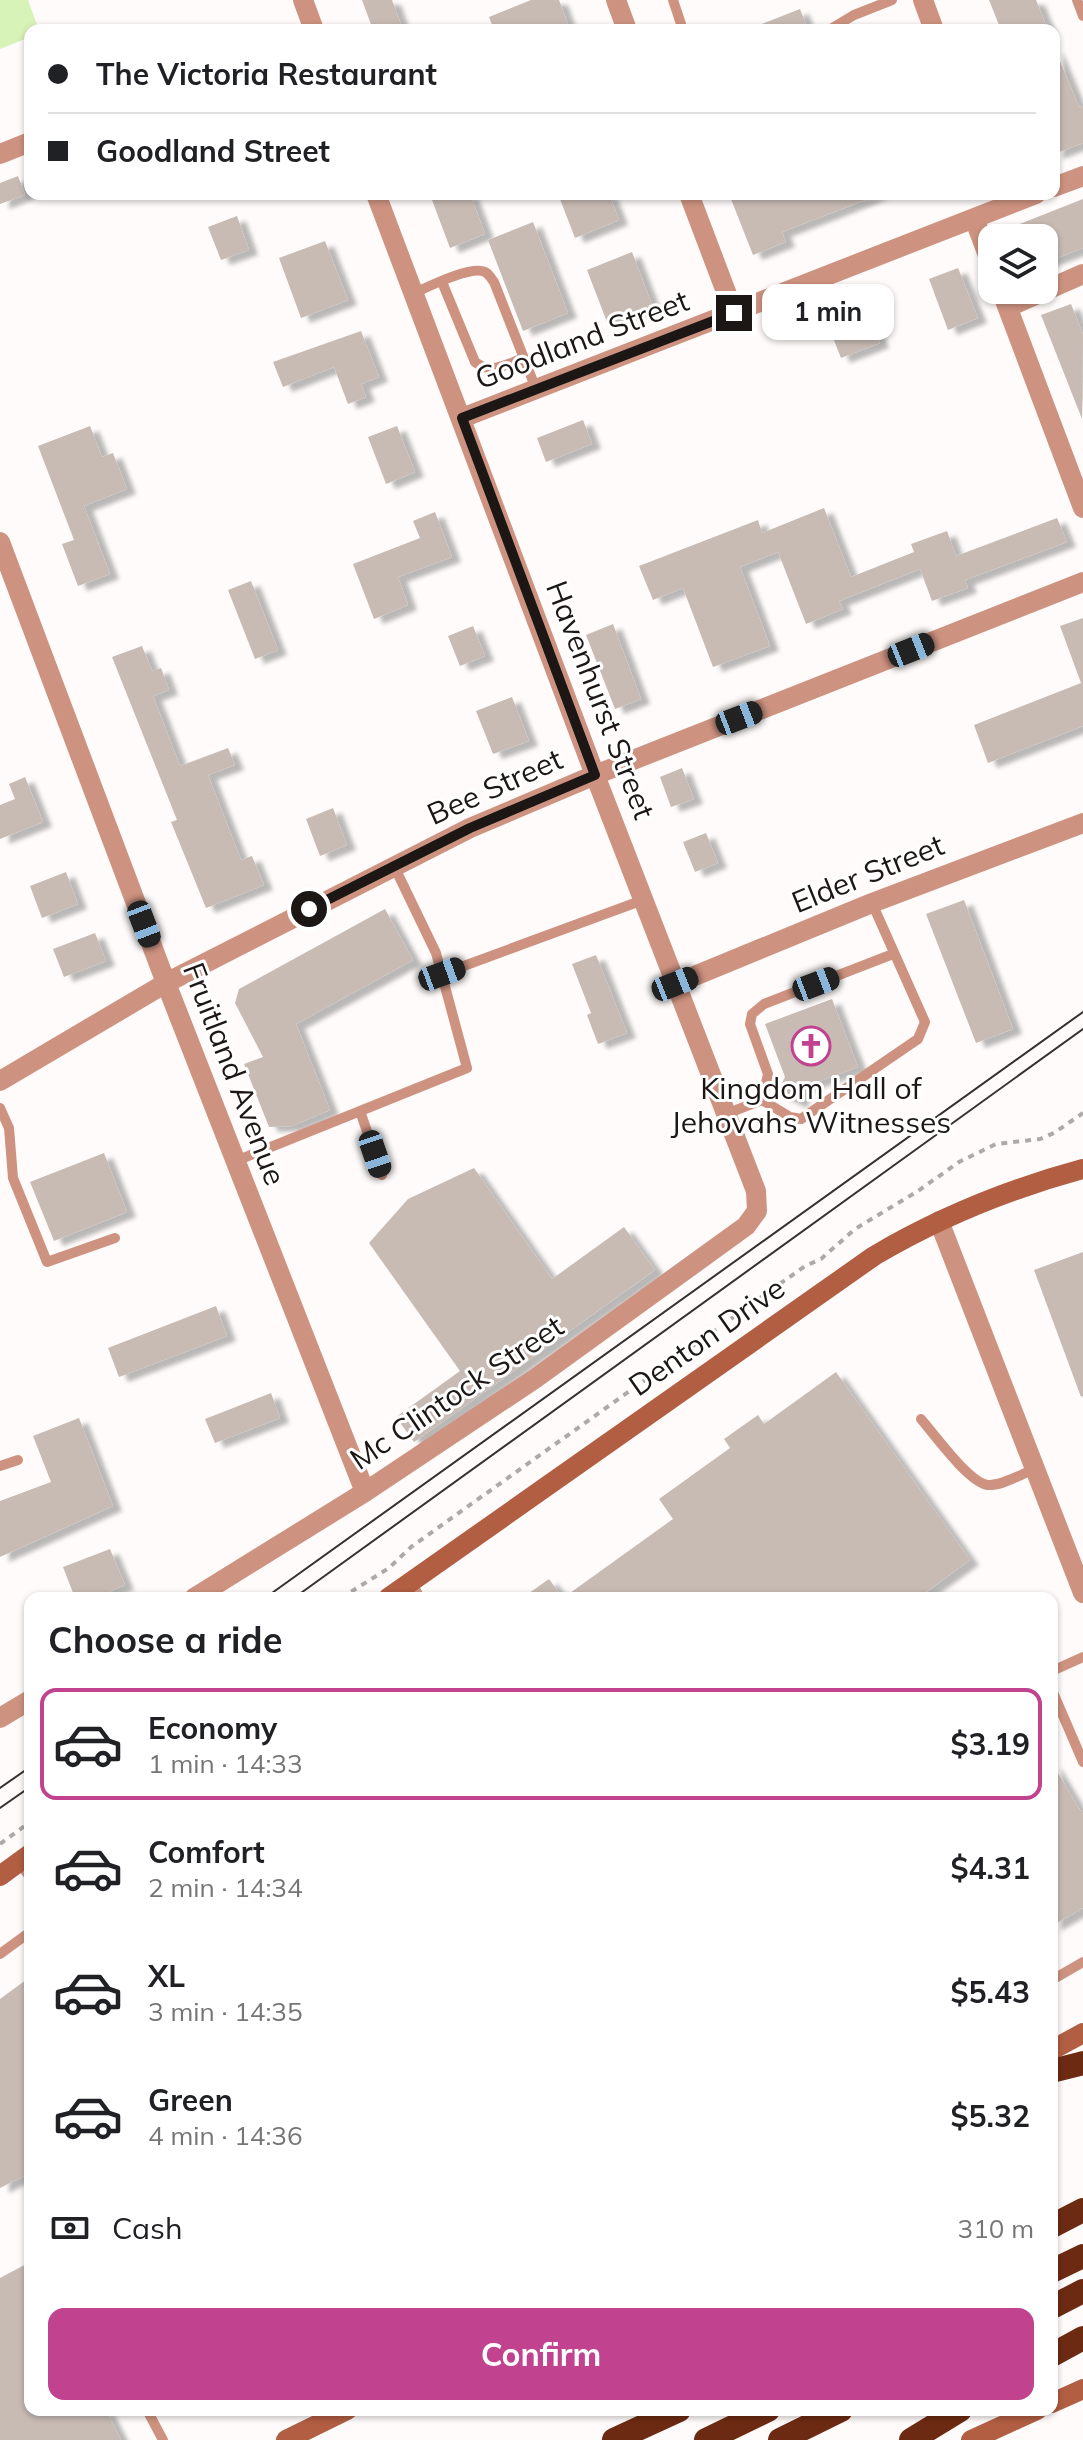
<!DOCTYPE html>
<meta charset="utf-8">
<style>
body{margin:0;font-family:Mulish,sans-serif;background:#f2f2f2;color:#202124;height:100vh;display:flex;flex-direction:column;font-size:30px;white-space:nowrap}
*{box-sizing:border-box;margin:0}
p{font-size:26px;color:#757577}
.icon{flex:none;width:44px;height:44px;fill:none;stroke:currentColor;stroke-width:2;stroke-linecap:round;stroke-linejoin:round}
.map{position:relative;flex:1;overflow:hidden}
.panel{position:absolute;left:24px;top:1592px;width:1034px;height:824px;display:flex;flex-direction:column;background:#fff;border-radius:16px;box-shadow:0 2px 6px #0004}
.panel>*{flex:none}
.guide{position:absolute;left:24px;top:24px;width:1036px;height:176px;border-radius:16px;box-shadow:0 2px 6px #0004;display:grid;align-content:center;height:176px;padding:0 24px;background:#fff}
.tools{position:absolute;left:978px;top:224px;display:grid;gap:16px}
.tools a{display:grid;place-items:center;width:80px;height:80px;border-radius:16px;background:#fff;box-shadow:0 2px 6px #0004;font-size:40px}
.end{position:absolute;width:36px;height:36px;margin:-18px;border:10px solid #1c1715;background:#fff;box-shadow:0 0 0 4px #fff}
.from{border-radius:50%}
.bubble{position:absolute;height:56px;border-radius:16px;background:#fff;box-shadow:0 2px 6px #0004;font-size:26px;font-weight:700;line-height:56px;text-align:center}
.car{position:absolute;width:24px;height:48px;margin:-24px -12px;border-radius:10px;box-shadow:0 0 6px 2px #0007;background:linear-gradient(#222 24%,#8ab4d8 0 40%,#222 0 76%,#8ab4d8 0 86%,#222 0)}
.guide b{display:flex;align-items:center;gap:28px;height:76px;font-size:30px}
.guide b+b{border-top:2px solid #e0e0e0}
.guide i{width:20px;height:20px;background:#202124}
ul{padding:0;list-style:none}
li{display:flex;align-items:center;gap:24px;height:112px;margin:0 16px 12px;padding:0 8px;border:4px solid transparent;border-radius:16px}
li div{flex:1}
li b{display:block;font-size:30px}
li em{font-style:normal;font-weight:700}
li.on{border-color:#c1428f}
li>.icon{width:72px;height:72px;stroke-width:1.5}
h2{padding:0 24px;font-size:36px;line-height:96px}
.pay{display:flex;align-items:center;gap:20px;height:88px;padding:0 24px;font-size:30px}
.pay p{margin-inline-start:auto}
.action{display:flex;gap:16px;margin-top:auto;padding:16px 24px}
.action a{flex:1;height:92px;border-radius:16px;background:#c1428f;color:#fff;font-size:32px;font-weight:700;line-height:92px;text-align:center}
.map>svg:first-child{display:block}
.green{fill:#d8f3b7}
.building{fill:#c8bbb4;filter:url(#shadow)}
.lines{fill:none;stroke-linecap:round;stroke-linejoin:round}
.path{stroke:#aca9a7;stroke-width:4;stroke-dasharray:6 6;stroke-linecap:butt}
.lane{stroke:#ce9380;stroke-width:10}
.street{stroke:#ce9380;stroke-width:20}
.secondary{stroke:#b15e42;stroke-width:20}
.highway{stroke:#6d2a12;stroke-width:24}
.tram{stroke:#36312f;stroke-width:2}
.route{stroke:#1c1715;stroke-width:10}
.labels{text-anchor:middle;stroke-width:6;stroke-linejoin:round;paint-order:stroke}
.street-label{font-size:30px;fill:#1c1715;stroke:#fff}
.poi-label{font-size:30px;fill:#1c1715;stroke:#fff}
</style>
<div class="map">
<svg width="1083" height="2440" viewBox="0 0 1083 2440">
<defs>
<filter id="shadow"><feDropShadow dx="9" dy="5" stdDeviation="2" flood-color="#0004"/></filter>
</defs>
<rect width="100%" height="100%" fill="#fefbfa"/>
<path class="green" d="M0 0H28L39 30H30V37L0 49Z"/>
<path class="building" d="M362 0H392L403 30H373Z
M531 0H559L570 30H494L489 17Z
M989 0H1036L1048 30H1001Z
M800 9 808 30H750L749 29Z
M1054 47 1079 107 1083 106V143L1054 154Z
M18 176 25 195 0 204V183Z
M449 194H470L485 234 450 248 432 200Z
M558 194H609L619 220 575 238Z
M729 194H878V195L782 232 786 242 753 255Z
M1083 199V248L1044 263V238H995L994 234Z
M237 216 249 250 221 260 208 227Z
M533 222 568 313 523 331 488 240Z
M325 241 348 300 301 318 279 258Z
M632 252 652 305 607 322 587 270Z
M958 268 978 318 948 330 929 279Z
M1071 304 1083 335 1082 419 1041 315Z
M846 312 849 320 869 312 880 343 841 358 826 320Z
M361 331 379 377 361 384 366 397 348 404 334 367 283 387 273 362Z
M583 420 592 444 546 462 537 438Z
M90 426 102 457 113 453 127 489 84 506 110 574 78 586 62 544 74 540 38 446Z
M397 426 415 472 386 484 368 437Z
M824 508 851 577 914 552 911 544 947 531 956 556 1057 518 1067 542 965 580 968 588 932 601 920 569 839 601 843 609 806 624 778 552 740 567 770 646 713 667 683 588 653 600 639 566 758 520 762 533Z
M435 512 452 557 398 577 408 605 374 619 353 564 420 538 413 521Z
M251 581 278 650 255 659 228 590Z
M1083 618V726L988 763 974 725 1081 683 1060 626Z
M613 624 641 699 615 709 586 635Z
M473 626 485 656 460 666 448 636Z
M142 646 152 671 161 668 169 690 153 696 180 766 228 748 235 765 208 775 241 860 252 856 264 885 206 908 171 822 177 820 112 657Z
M512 697 529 741 493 754 476 711Z
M682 768 694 799 671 807 660 777Z
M25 777 43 822 0 839V805L15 799 9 784Z
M333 808 347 845 320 856 306 819Z
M706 833 718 863 695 872 683 842Z
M66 872 78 904 42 918 30 886Z
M964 900 1013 1029 976 1043 926 914Z
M385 909 413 960 296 1024 330 1110 292 1126 269 1127 244 1064 263 1057 235 1003 239 989Z
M95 933 106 961 64 977 53 949Z
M596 955 627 1033 598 1044 587 1015 591 1013 572 964Z
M832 999 858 1067 806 1086 798 1103 777 1093 785 1077 765 1024Z
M104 1153 127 1212 54 1241 30 1182Z
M474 1168 552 1279 624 1227 655 1270 414 1442 396 1417 460 1371 369 1243 408 1199Z
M1083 1252V1396L1081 1397 1034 1270Z
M216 1306 227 1336 119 1377 108 1348Z
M836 1372 970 1560 918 1598H522L549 1579 563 1598 673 1519 659 1499 730 1448 724 1439 758 1415 764 1424Z
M271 1393 280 1418 215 1443 205 1419Z
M79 1418 113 1506 0 1557V1501L51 1482 33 1436Z
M110 1549 125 1585 93 1598H75L63 1567Z
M1052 1763 1083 1815V1908L1052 1926Z
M30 1977V2173L0 2188V1999Z
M30 2262V2410H106L121 2440H0V2278Z"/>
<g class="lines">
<path class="path" d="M341 1598 389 1568 411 1547 805 1266 821 1259 855 1229 918 1191 959 1162 996 1144 1040 1139 1054 1133 1083 1113
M0 1844 30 1822"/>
<path class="lane" d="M673 0 683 30
M1077 0 1083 16
M829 30 854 15 892 0
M442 282 475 362C491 375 506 364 524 358
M414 293C428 287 471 265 485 272 489 274 491 278 494 282L536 389
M442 974 643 900
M762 1100 790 1117 801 1119 918 1039 925 1022 872 903
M0 1108 9 1128 13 1178 47 1262 115 1238
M360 1111 382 1175
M726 1114 762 1100 768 1074 750 1024 752 1014 764 1004 893 954
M236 1161 467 1068 436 953 394 866
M921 1419C934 1434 969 1483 988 1485 1002 1486 1021 1474 1035 1469
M0 1466 18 1460
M411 1582 420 1598
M1052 1671 1083 1657
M1052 1690 1083 1762
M18 1862 30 1877
M0 1954 30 1932
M1052 1980 1083 1962
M147 2410 163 2440"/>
<path class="street" d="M303 0 314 30
M616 0 627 30
M923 0 934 30
M0 154 30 142
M1054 187 1083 176
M689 194 734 313
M974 218 992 266
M1001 290 1083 508
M1008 307 1083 274
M462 418 1036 194
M0 542 166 983 365 1492
M675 984 872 903 1083 823
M0 1081 166 983 470 828 595 775 1083 582
M939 1221 1083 1593
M194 1598 365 1492 536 1378 746 1226 757 1211 756 1191 595 775 376 194
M0 1718 30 1700"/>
<path class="secondary" d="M388 1598 874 1256C940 1217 1009 1189 1083 1169
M0 1876 30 1854
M1052 2050 1083 2033
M1052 2403 1083 2389
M286 2440 347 2410
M971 2440 1037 2410"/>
<path class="highway" d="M1052 2071 1083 2063
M1052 2226 1083 2210
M1052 2271 1083 2256
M1052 2307 1083 2291
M1052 2355 1083 2338
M614 2440 679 2410
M706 2440 768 2410
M780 2440 841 2410
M911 2440 960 2410"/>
<path class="tram" d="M265 1598 1083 1012
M294 1598 1083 1029
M0 1788 30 1767
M0 1808 30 1787"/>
</g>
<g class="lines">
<path class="route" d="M309 909 470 828 595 775 462 418 734 313"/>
</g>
<defs>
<symbol id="church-ring" viewBox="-11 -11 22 22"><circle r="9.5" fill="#fff" stroke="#c1428f" stroke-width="1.5"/><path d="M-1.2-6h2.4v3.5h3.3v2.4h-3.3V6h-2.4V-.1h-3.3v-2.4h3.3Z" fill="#c1428f"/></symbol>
</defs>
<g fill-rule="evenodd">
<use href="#church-ring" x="789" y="1024" width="44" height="44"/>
</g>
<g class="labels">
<g class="street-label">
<text transform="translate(582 340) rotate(-21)" y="10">Goodland Street</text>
<text transform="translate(600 700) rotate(69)" y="10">Havenhurst Street</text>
<text transform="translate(495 787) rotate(-24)" y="10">Bee Street</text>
<text transform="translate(868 874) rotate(-22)" y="10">Elder Street</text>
<text transform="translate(234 1074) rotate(69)" y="10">Fruitland Avenue</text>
<text transform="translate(707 1337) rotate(-35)" y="10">Denton Drive</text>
<text transform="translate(457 1393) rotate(-34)" y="10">Mc Clintock Street</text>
</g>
<g class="poi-label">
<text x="811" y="1099">Kingdom Hall of<tspan x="811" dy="34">Jehovahs Witnesses</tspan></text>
</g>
</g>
</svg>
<div class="tools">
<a><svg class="icon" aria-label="layers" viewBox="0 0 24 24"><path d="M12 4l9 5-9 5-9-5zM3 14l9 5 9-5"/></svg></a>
</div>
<i class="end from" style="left:309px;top:909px"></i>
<i class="end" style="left:734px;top:313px"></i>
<div class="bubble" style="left:762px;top:284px;width:132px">1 min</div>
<i class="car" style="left:911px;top:650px;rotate:68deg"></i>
<i class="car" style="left:739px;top:718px;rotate:69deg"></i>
<i class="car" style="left:144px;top:924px;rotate:159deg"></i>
<i class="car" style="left:442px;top:974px;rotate:70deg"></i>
<i class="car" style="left:675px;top:984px;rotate:68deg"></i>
<i class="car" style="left:816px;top:984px;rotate:69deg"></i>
<i class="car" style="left:375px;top:1154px;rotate:161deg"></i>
<div class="guide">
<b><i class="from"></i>The Victoria Restaurant</b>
<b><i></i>Goodland Street</b>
</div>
<section class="panel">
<h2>Choose a ride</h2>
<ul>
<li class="on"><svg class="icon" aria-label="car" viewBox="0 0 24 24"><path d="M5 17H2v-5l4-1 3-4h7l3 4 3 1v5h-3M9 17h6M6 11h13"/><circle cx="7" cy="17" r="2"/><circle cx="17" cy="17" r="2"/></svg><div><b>Economy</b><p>1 min · 14:33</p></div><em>$3.19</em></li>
<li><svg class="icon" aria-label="car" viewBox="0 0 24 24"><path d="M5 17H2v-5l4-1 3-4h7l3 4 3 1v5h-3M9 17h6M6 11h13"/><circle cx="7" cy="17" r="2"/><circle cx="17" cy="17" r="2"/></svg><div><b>Comfort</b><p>2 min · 14:34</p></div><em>$4.31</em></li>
<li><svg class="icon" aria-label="car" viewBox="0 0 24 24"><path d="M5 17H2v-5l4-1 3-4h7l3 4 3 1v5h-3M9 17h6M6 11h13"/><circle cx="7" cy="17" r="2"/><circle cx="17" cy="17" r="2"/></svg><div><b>XL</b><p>3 min · 14:35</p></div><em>$5.43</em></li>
<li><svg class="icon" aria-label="car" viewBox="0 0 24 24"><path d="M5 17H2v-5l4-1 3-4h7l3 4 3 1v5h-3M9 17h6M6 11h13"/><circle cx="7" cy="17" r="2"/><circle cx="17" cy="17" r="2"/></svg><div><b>Green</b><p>4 min · 14:36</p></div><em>$5.32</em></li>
</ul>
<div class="pay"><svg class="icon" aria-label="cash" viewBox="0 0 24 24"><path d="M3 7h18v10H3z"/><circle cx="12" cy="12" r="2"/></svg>Cash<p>310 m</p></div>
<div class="action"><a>Confirm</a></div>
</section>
</div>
